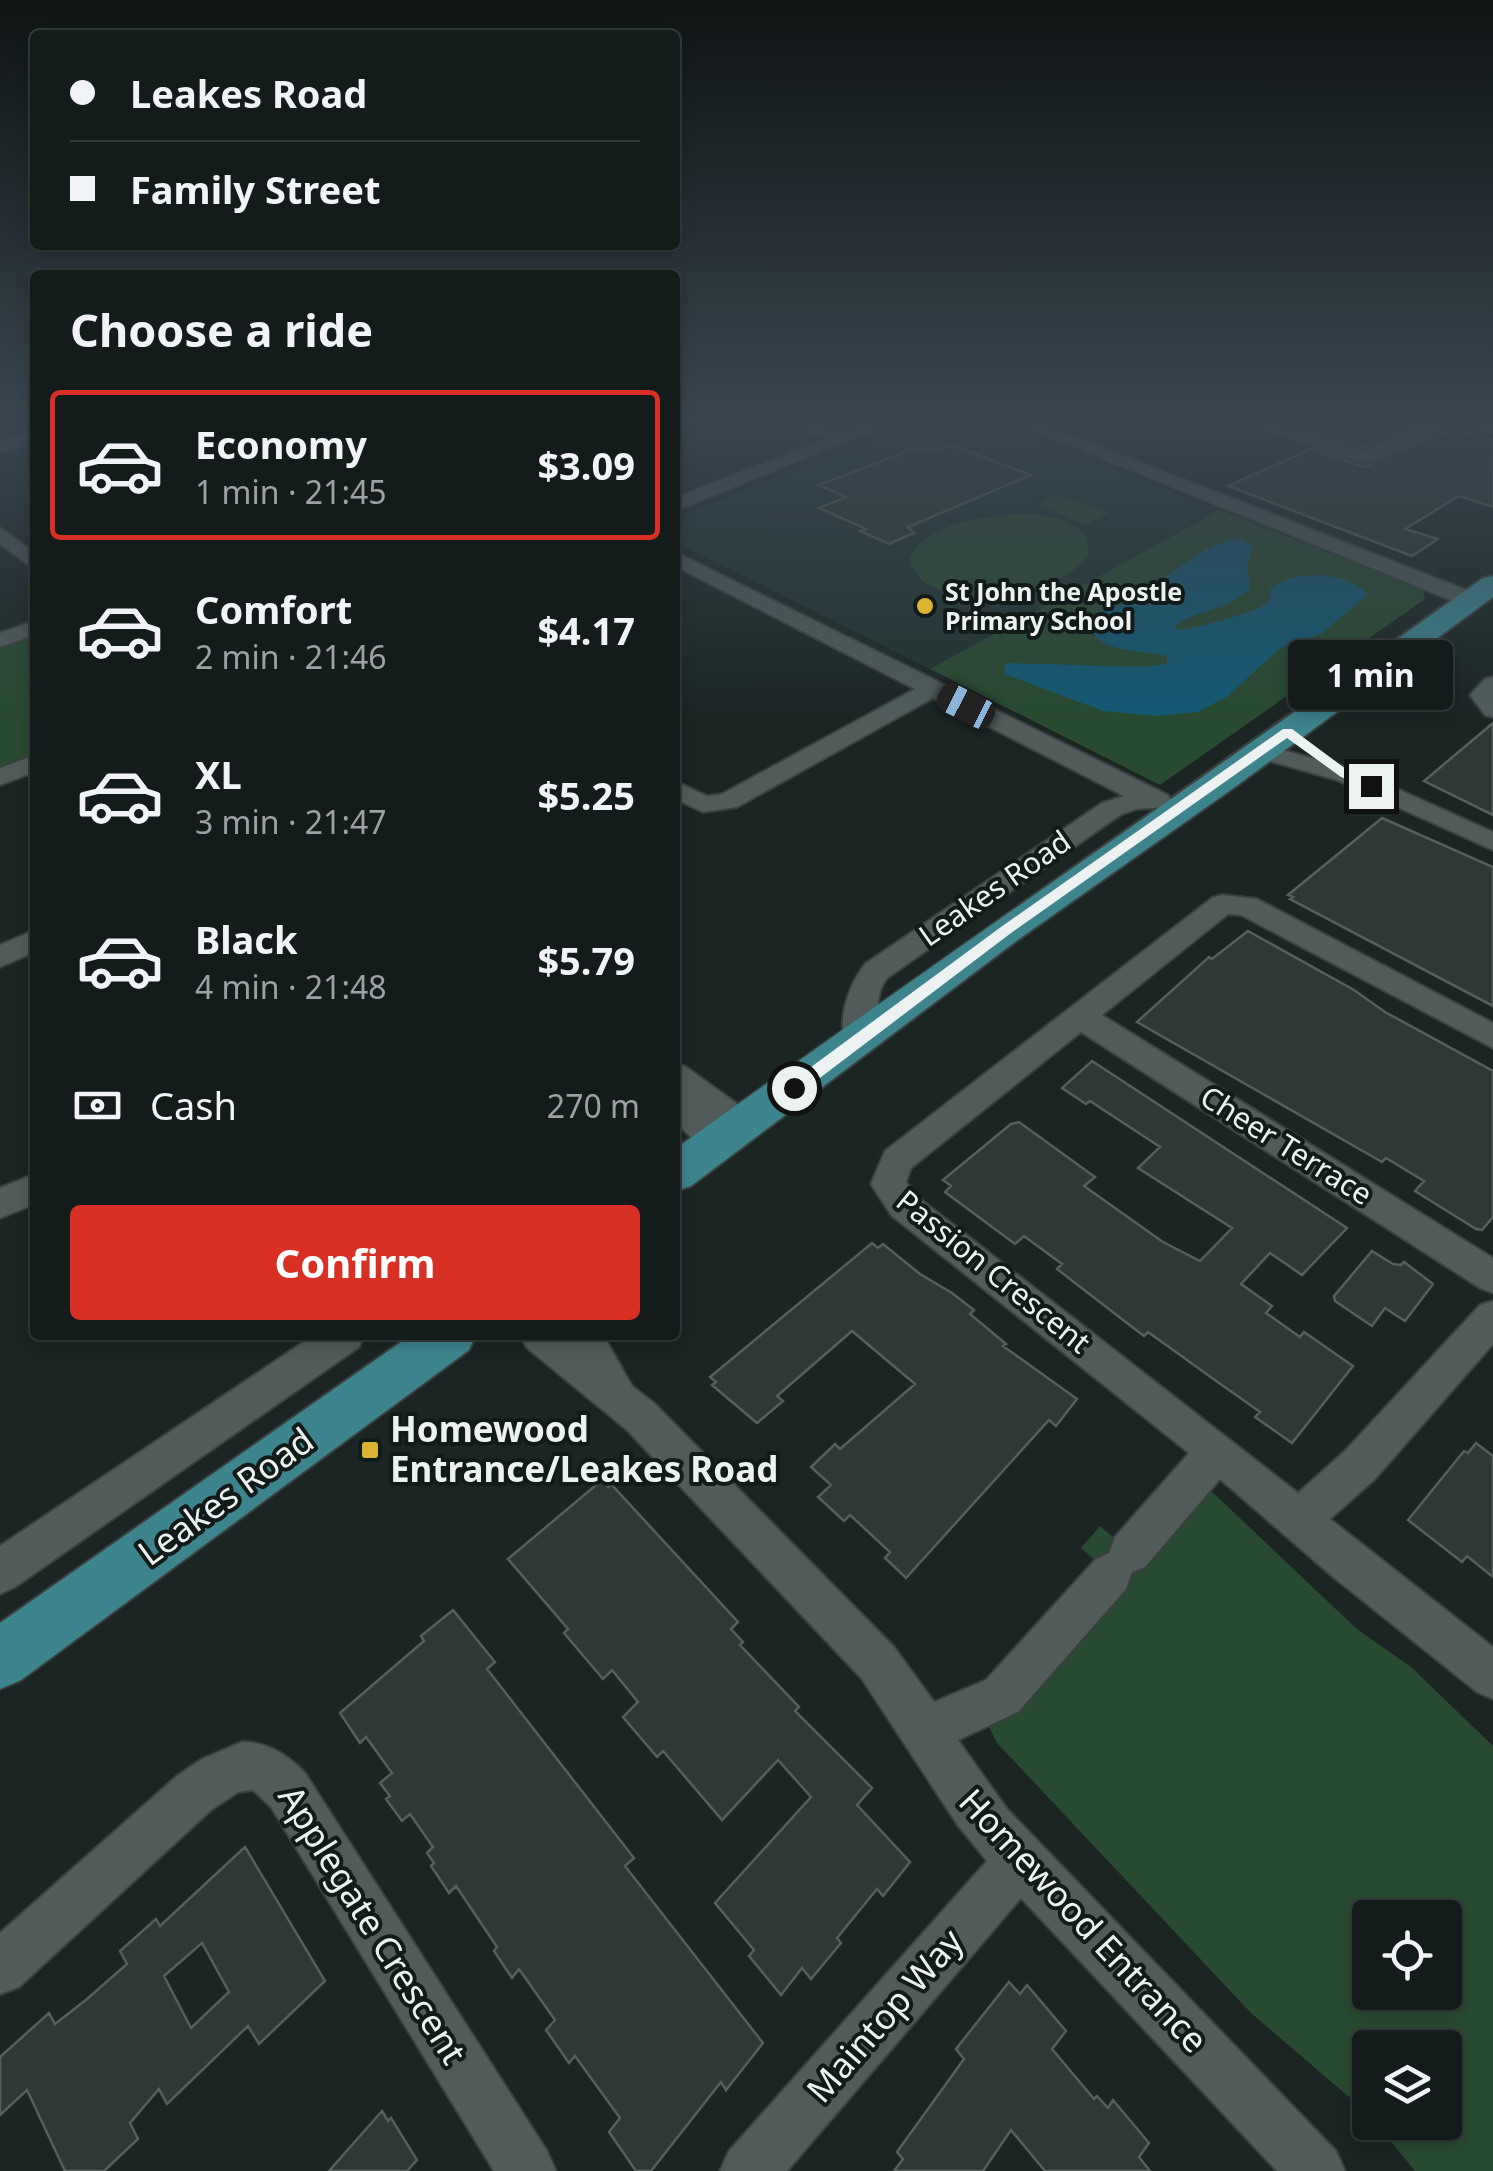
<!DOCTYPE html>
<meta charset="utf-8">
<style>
body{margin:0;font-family:"Noto Sans",sans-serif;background:#1d2524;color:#f1f3f6;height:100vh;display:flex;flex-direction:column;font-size:38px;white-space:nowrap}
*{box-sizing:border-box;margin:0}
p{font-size:32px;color:#9da1a3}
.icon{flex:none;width:55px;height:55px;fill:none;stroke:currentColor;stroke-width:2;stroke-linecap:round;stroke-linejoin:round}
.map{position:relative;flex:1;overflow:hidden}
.panel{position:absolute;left:30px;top:270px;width:650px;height:1070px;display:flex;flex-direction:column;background:#141c1b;border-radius:10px;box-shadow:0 5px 15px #0003,0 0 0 2px #333a3a}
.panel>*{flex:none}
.hud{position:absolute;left:30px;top:30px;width:650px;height:220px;border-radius:10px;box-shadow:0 5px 15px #0003,0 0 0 2px #333a3a;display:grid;align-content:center;height:220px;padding:0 40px;background:#141c1b}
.buttons{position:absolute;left:1352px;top:1900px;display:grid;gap:20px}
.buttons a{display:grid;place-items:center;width:110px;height:110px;border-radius:10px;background:#141c1b;box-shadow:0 5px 15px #0003,0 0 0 2px #333a3a;font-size:50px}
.end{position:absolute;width:45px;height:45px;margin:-22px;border:12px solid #ecf2f2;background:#111;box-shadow:0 0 0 5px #111}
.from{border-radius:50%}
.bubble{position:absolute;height:70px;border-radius:10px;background:#141c1b;box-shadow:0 5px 15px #0003,0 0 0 2px #333a3a;font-size:32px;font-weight:700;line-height:70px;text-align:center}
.car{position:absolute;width:30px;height:60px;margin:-30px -15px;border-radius:12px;box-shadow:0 0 8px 2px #0007;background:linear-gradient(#222 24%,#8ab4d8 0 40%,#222 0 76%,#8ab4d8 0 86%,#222 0)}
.hud b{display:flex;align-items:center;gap:35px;height:95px;font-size:38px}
.hud b+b{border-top:2px solid #333a3a}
.hud i{width:25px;height:25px;background:#f1f3f6}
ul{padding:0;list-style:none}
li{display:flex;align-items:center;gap:30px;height:150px;margin:0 20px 15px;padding:0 20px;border:5px solid transparent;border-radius:10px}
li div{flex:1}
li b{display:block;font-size:38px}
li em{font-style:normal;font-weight:700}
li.active{border-color:#d93025}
li>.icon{width:90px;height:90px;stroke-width:1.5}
h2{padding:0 40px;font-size:45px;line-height:120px}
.pay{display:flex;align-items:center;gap:25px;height:110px;padding:0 40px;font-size:38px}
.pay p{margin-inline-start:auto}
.primary-button{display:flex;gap:20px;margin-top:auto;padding:20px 40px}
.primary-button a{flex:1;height:115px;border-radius:10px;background:#d93025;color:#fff;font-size:40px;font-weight:700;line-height:115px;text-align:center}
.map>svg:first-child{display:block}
.built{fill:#203230}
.green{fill:#284a30;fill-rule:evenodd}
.water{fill:#145974}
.building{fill:#2f3834;stroke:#555f5b;stroke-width:2.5;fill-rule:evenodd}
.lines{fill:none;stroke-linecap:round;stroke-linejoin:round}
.minor-casing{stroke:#39403f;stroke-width:4}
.major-casing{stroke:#39403f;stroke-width:4}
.minor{fill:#505b5a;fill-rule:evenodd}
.major{fill:#3e848e;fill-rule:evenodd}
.route{fill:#ecf2f2}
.poi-dot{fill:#dab333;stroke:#121b1a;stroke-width:4}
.labels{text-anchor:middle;stroke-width:8;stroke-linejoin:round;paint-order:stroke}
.far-poi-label{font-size:25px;font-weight:bold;fill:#ecf2f2;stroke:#121b1a;text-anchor:start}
.street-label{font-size:30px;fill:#ecf2f2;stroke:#121b1a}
.near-poi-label{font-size:35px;font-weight:bold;fill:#ecf2f2;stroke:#121b1a;text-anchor:start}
.near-street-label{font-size:35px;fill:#ecf2f2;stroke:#121b1a}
</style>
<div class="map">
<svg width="1493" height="2171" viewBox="0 0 1493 2171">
<rect width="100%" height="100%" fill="#1b2524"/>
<path class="built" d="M919 419H989L1220 510 930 669 675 542V518Z"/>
<path class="green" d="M1057 494 1108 513 1086 525 1036 505Z
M1220 510 1423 590 1425 599 1160 785 930 669Z
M1013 514C1038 513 1068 516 1086 536L1089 555C1063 597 915 620 910 556 930 524 977 518 1013 514Z
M35 633V756L0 770V646Z
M1207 1487 1357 1629 1411 1667 1493 1746V2171H1415L1376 2123 1445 2122V2048H1370V2115L1252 2014 997 1743 987 1723 1122 1584 1081 1548 1100 1526 1142 1562ZM1370 1918H1445V1992H1370Z"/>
<path class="water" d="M1241 539 1253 547 1247 565 1250 588C1231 610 1199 609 1176 625L1177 629C1185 632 1261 611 1267 603 1271 599 1271 593 1271 588 1295 569 1348 571 1368 595L1321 634 1279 649 1228 696 1198 712 1156 716 1103 711 1004 674 1005 665 1010 663 1143 667 1167 664V656C1142 649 1088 655 1090 618 1101 607 1119 608 1133 600 1161 583 1210 537 1241 539Z"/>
<path class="building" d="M1330 419H1404L1413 422 1364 448 1307 430Z
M1456 429 1493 440V507L1459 496 1405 529 1438 539 1412 556 1228 486 1311 449 1364 467 1431 436Z
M951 445 1031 475 908 527 914 533 889 544 860 531 866 529 819 508 846 497 819 485 918 447 930 451Z
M1493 723V815L1424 781Z
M1382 818 1493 867V1006L1290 899 1293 897 1288 895Z
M1248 931 1354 990 1385 1012 1493 1071V1217L1482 1230 1476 1229 1415 1191 1424 1181 1386 1158 1382 1162 1137 1022 1209 957 1212 959Z
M1092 1061 1347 1228 1302 1275 1270 1253 1241 1284 1272 1306 1266 1313 1300 1337 1304 1332 1353 1366 1292 1443 1255 1417 1260 1412 1212 1378 1148 1332 1144 1336 1123 1320 1057 1269 1062 1264 1024 1236 1015 1244 945 1192 951 1186 943 1180 1011 1124 1019 1122 1095 1177 1084 1186 1163 1242 1200 1261 1232 1228 1138 1168 1160 1147 1090 1101 1086 1104 1062 1088Z
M872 1243 878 1248 883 1244 920 1274 952 1293 974 1310 970 1314 1006 1344 1003 1346 1077 1399 1056 1426 1049 1420 906 1578 885 1558 890 1552 850 1515 844 1521 818 1497 831 1485 811 1467 835 1444 840 1449 915 1384 852 1331 777 1396 783 1401 757 1423 712 1385 716 1382 710 1377Z
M1372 1251 1393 1264 1401 1265 1404 1262 1433 1284 1405 1321 1385 1308 1372 1326 1335 1301 1334 1296Z
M1476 1443 1493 1456V1577L1467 1556 1462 1562 1408 1520 1464 1451 1468 1453Z
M602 1480 608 1487 611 1484 738 1622 731 1629 743 1642 740 1645 799 1707 795 1711 872 1788 857 1805 910 1862 883 1896 877 1889 837 1938 841 1943 811 1979 802 1968 781 1995 749 1956 754 1950 715 1903 811 1797 778 1760 722 1820 663 1751 657 1757 623 1717 638 1702 612 1670 603 1679 564 1633 568 1629 508 1559Z
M453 1610 495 1662 487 1669 634 1858 625 1866 763 2043 726 2090 721 2082 651 2171H636L609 2132 620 2118 575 2056 569 2063 546 2030 555 2020 519 1969 512 1978 494 1951 497 1947 456 1886 449 1893 431 1866 434 1863 427 1853 433 1847 410 1814 402 1821 386 1799 390 1796 380 1783 392 1773 366 1737 360 1743 340 1713 424 1641 421 1636Z
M245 1847 325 1981 259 2044 248 2026 167 2104 159 2089 130 2123 138 2139 104 2171H65L27 2090 0 2115V2057L49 2013 55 2024 87 1999 127 1964 120 1951 156 1919 160 1926ZM202 1943 229 1992 191 2028 164 1976Z
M1009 1982 1020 1994 1027 1985 1066 2031 1052 2049 1094 2099 1097 2096 1108 2108 1113 2100 1149 2143 1139 2157 1150 2171H1045L1011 2130 983 2171H894L903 2159 897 2152 964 2059 956 2049Z
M382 2111 388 2121 391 2118 417 2160 407 2171H329Z"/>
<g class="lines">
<defs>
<path id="minor" d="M786 419H810L841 433 876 419H900L675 511V498L826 439Z
M1005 419H1029L1479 595 1482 600 1479 605H1463Z
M1232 419H1259L1364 452 1419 423 1437 419 1493 423V433C1481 430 1465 424 1453 426 1419 430 1396 458 1363 463Z
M35 432V443L0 452V441Z
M0 528 35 553V569L0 544Z
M675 552 1168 795 1172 801 1168 807 1136 809 1120 815 887 978C870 1000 884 1026 871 1049L860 1052 849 1049C834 1023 849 985 865 964L1102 803 1124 796 933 698 737 807 703 812 675 799V781L707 796 722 794 915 689 675 566Z
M35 621V635L0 647V633Z
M1493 677V717L1485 715 1470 695 1485 679Z
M1261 744 1355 770 1493 832V850L1337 780 1252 756 1249 751Z
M35 755V772L0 785V768Z
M1222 895 1257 899 1493 1023V1048L1241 915 1228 914 1102 1015 1493 1258V1293L1480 1288 1081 1032 911 1168 906 1182 915 1195 1298 1493 1345 1451 1480 1305 1493 1301V1344L1375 1479 1330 1519 1493 1647V1699L1477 1692 1332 1576 1220 1479 1145 1567 1132 1572 1126 1589 1018 1712 958 1740 1007 1809 1336 2151 1345 2171H1277L1021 1898 787 2171H720L729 2151 987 1861 957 1824 862 1679 627 1430 526 1347 521 1335H603L632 1386 655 1404 894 1647 934 1702 986 1680 1096 1559 1109 1553 1115 1537 1189 1453 891 1215 871 1184 885 1151 1212 898Z
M35 930V952L0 967V945Z
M675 1063 686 1067 754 1116 759 1125 754 1134 742 1138 732 1135 736 1142 731 1151C706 1159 692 1137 675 1122Z
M35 1174V1204L0 1218V1188Z
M314 1335H364L359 1347 15 1587 0 1594V1546Z
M242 1742C268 1742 288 1755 305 1773L547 2151 556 2171H494L271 1807 253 1790 238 1792 211 1810 19 1987 0 1994V1933L177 1776 202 1759Z"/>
<path id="major" d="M1493 576V597L1235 787 1019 939 691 1186 675 1191V1149C943 957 1215 770 1483 578Z
M411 1335H476L469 1350 21 1680 0 1689V1623Z"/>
</defs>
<use href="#minor" class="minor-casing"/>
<use href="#major" class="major-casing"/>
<use href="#minor" class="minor"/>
<use href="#major" class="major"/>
</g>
<linearGradient id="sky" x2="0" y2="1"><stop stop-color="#0f1414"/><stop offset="0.58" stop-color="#394650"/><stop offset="1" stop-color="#394650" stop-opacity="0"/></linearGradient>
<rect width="1493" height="723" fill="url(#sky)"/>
<path class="route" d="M1283 729H1292L1350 772 1377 786 1371 789 1341 777 1287 738 1011 933 800 1093H788V1084L1001 927Z"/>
<g class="poi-dot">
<circle cx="925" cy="606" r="10"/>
<rect x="360" y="1440" width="20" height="20" rx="5"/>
</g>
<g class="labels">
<g class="far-poi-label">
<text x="945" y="601">St John the Apostle<tspan x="945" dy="29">Primary School</tspan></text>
</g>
<g class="street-label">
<text transform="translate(995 889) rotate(-35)" y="10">Leakes Road</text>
<text transform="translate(1286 1146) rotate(32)" y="10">Cheer Terrace</text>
<text transform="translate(993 1272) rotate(39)" y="10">Passion Crescent</text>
</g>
<g class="near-poi-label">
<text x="390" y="1442">Homewood<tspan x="390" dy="40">Entrance/Leakes Road</tspan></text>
</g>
<g class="near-street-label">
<text transform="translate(226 1497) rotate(-36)" y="12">Leakes Road</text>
<text transform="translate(1083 1921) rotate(47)" y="12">Homewood Entrance</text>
<text transform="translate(372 1925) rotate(58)" y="12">Applegate Crescent</text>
<text transform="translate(885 2016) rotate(-49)" y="12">Maintop Way</text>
</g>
</g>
</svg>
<div class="buttons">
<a><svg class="icon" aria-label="locate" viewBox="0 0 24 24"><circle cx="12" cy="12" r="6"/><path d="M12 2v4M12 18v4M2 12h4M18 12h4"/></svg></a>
<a><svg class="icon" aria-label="layers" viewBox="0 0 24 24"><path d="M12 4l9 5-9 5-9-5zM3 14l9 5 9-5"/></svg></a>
</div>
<i class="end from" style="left:794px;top:1088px"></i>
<i class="end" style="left:1371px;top:786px"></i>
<div class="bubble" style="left:1288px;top:640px;width:165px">1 min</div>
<i class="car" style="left:966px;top:706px;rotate:297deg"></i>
<div class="hud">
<b><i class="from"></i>Leakes Road</b>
<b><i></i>Family Street</b>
</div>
<section class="panel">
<h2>Choose a ride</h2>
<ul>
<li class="active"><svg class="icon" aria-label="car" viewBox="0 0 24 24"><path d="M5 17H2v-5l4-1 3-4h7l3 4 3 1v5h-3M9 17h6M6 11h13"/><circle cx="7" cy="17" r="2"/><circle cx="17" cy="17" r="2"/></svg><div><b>Economy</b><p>1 min · 21:45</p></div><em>$3.09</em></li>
<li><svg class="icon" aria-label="car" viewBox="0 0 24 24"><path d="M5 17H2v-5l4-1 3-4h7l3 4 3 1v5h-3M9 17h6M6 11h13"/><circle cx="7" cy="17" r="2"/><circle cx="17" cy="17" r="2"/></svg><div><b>Comfort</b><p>2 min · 21:46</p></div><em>$4.17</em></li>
<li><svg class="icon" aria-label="car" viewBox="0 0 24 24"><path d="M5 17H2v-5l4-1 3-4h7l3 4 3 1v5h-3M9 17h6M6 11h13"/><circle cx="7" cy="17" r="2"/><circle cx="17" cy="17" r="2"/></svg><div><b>XL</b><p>3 min · 21:47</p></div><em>$5.25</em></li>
<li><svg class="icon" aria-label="car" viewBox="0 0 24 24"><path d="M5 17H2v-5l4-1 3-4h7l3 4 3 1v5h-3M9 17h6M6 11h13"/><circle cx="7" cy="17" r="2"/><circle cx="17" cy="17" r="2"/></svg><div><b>Black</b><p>4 min · 21:48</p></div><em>$5.79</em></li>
</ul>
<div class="pay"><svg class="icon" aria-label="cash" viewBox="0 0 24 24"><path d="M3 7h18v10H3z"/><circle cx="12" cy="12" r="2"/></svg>Cash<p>270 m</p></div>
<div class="primary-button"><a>Confirm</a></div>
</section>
</div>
